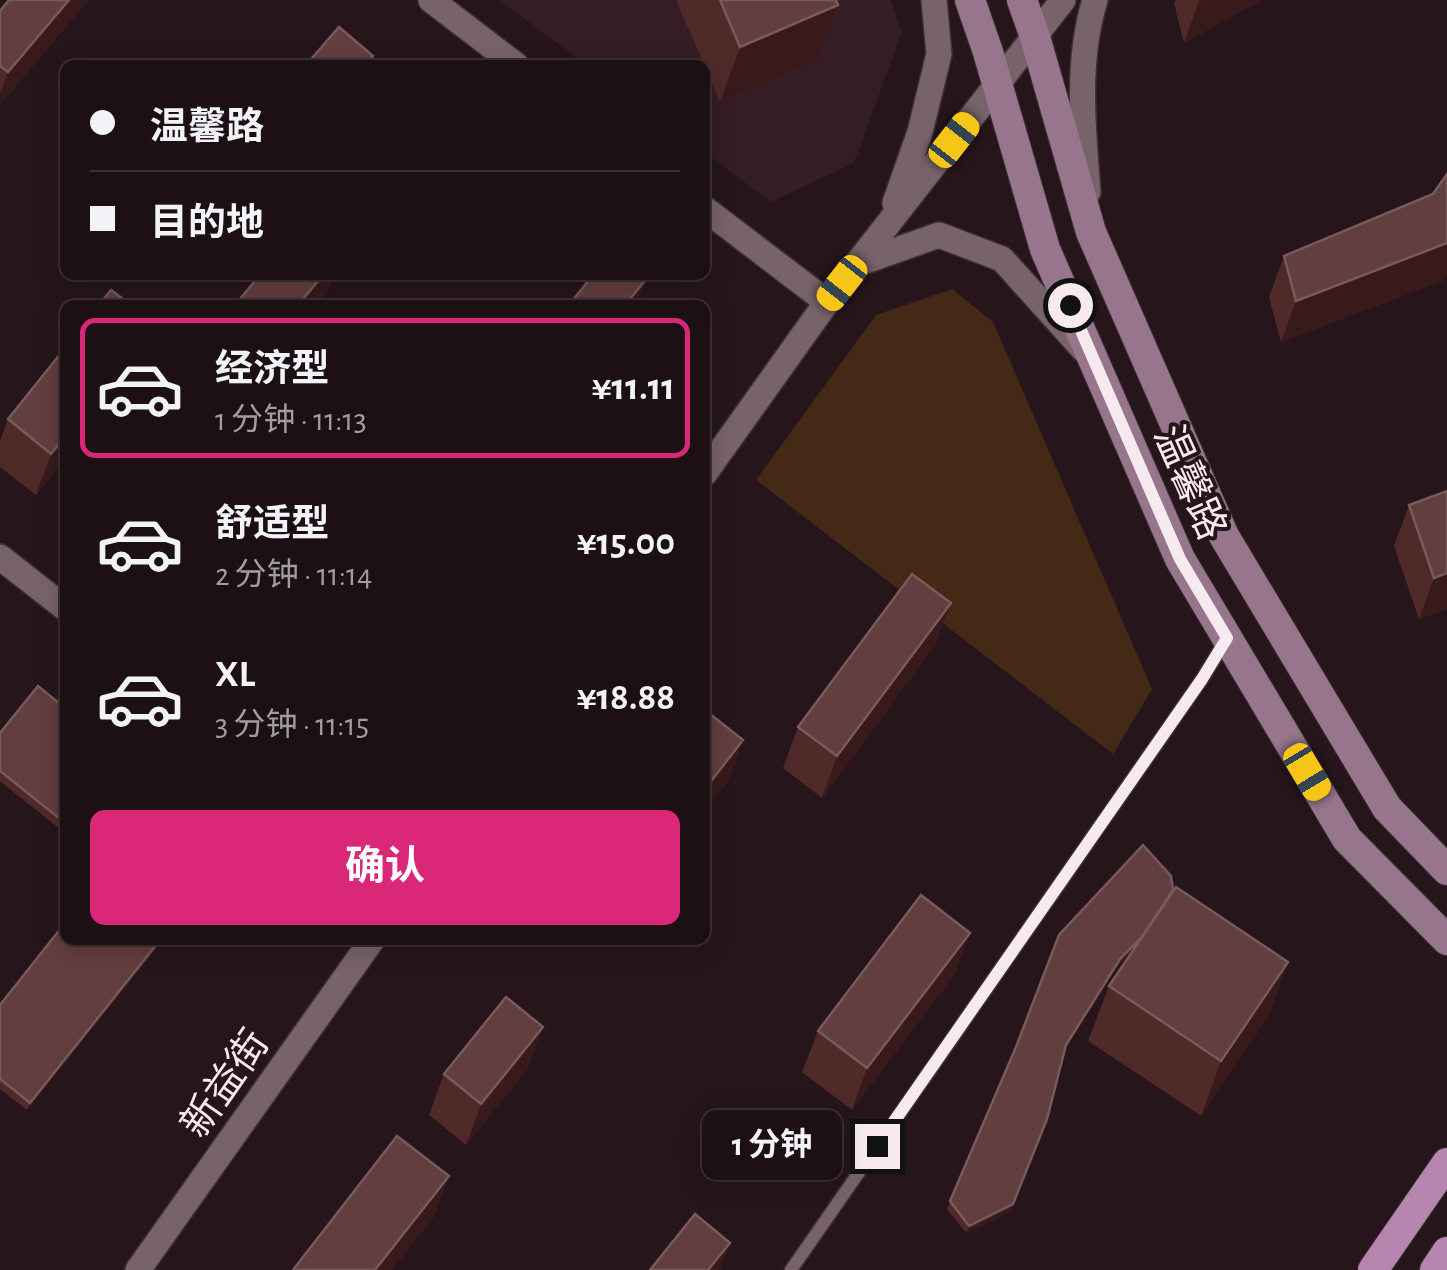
<!DOCTYPE html>
<html lang="zh">
<meta charset="utf-8">
<style>
body{margin:0;font-family:"Alegreya Sans","Noto Sans SC",sans-serif;background:#25191e;color:#f1f3f6;height:100vh;display:flex;flex-direction:column;font-size:38px;white-space:nowrap}
*{box-sizing:border-box;margin:0}
p{font-size:32px;color:#a09da0}
.icon{flex:none;width:55px;height:55px;fill:none;stroke:currentColor;stroke-width:2;stroke-linecap:round;stroke-linejoin:round}
.map{position:relative;flex:1;overflow:hidden}
.panel{position:absolute;left:60px;top:300px;width:650px;height:645px;display:flex;flex-direction:column;background:#1c1015;border-radius:15px;box-shadow:0 5px 25px #0003,0 0 0 2px #3a3034}
.panel>*{flex:none}
.banner{position:absolute;left:60px;top:60px;width:650px;height:220px;border-radius:15px;box-shadow:0 5px 25px #0003,0 0 0 2px #3a3034;display:grid;align-content:center;height:220px;padding:0 30px;background:#1c1015}
.end{position:absolute;width:45px;height:45px;margin:-22px;border:12px solid #f6eaee;background:#111;box-shadow:0 0 0 5px #111}
.from{border-radius:50%}
.bubble{position:absolute;height:70px;border-radius:15px;background:#1c1015;box-shadow:0 5px 25px #0003,0 0 0 2px #3a3034;font-size:32px;font-weight:700;line-height:70px;text-align:center}
.car{position:absolute;width:30px;height:60px;margin:-30px -15px;border-radius:12px;box-shadow:0 0 8px 2px #0007;background:linear-gradient(#f5c518 24%,#345 0 40%,#f5c518 0 76%,#345 0 86%,#f5c518 0)}
.banner b{display:flex;align-items:center;gap:35px;height:95px;font-size:38px}
.banner b+b{border-top:2px solid #3a3034}
.banner i{width:25px;height:25px;background:#f1f3f6}
ul{padding:18px 0 0;list-style:none}
li{display:flex;align-items:center;gap:30px;height:140px;margin:0 20px 15px;padding:0 10px;border:5px solid transparent;border-radius:15px}
li div{flex:1}
li b{display:block;font-size:38px}
li em{font-style:normal;font-weight:700}
li.current{border-color:#db2777}
li>.icon{width:90px;height:90px;stroke-width:1.5}
.primary-button{display:flex;gap:20px;margin-top:auto;padding:20px 30px}
.primary-button a{flex:1;height:115px;border-radius:15px;background:#db2777;color:#fff;font-size:40px;font-weight:700;line-height:115px;text-align:center}
.map>svg:first-child{display:block}
.built{fill:#341d25}
.green{fill:#432916}
.lines{fill:none;stroke-linecap:round;stroke-linejoin:round}
.lane-casing{stroke:#3c3134;stroke-width:15}
.street-casing{stroke:#3c3134;stroke-width:28}
.secondary-casing{stroke:#3c3134;stroke-width:32}
.primary-casing{stroke:#3c3134;stroke-width:32}
.lane{stroke:#78636a;stroke-width:12}
.street{stroke:#78636a;stroke-width:25}
.secondary{stroke:#97758c;stroke-width:30}
.primary{stroke:#b686af;stroke-width:30}
.wall{fill:#502a29}
.shaded-wall{fill:#381a1b}
.building{fill:#623f3e;stroke:#795a5a;stroke-width:2.5}
.route{stroke:#f6eaee;stroke-width:12}
.labels{text-anchor:middle;stroke-width:8;stroke-linejoin:round;paint-order:stroke}
.street-label{font-size:40px;fill:#f6eaee;stroke:#26161c}
</style>
<div class="map">
<svg width="1447" height="1270" viewBox="0 0 1447 1270">
<rect width="100%" height="100%" fill="#26161c"/>
<path class="built" d="M499 0H891L902 32 854 163 771 202 705 153V65H587Z"/>
<path class="green" d="M952 289 993 322 1152 689 1113 754 756 480 876 315Z"/>
<g class="lines">
<defs>
<path id="lane" d="M791 1270 1202 679 1227 638"/>
<path id="street" d="M431 0 516 65
M1088 192C1083 129 1076 61 1095 0
M895 203 920 132 939 54 934 0
M705 209 827 302
M857 264 939 235 1002 259 1083 349
M705 473 827 302 1063 0
M0 557 65 608
M138 1270 372 940"/>
<path id="secondary" d="M970 0 988 52 1045 249 1180 559 1347 839 1447 940
M1022 0 1035 37 1091 232 1224 536 1387 808 1447 870"/>
<path id="primary" d="M1373 1270 1447 1163
M1435 1270 1447 1252"/>
</defs>
<use href="#lane" class="lane-casing"/>
<use href="#street" class="street-casing"/>
<use href="#secondary" class="secondary-casing"/>
<use href="#primary" class="primary-casing"/>
<use href="#lane" class="lane"/>
<use href="#street" class="street"/>
<use href="#secondary" class="secondary"/>
<use href="#primary" class="primary"/>
</g>
<path class="wall" d="M88 0 0 105V11Z
M676 0H836L838 5 818 60 720 102Z
M1176 0H1261L1184 43 1174 3Z
M1447 174V275L1444 280 1281 342 1269 297 1284 256 1433 194Z
M65 348V458L36 495 0 467V441L8 419Z
M1409 505 1447 609 1419 619 1394 546Z
M936 644 822 798 783 768 798 727Z
M65 708V833L0 781V733Z
M1173 890 1288 962 1268 1017 1201 1116 1088 1041 1109 986 1131 952 1117 967 1064 1051 1010 1212 966 1233 947 1209 1016 1047Z
M163 940 27 1110 0 1089V1005Z
M955 974 852 1110 802 1072 818 1031Z
M528 1068 466 1145 429 1115 444 1074Z"/>
<path class="shaded-wall" d="M69 0H88L0 105V93L8 72Z
M1201 0H1261L1184 43 1199 1Z
M838 5 818 60 720 102 740 47Z
M1447 243V275L1444 280 1281 342 1296 301Z
M323 275H334L327 294 317 305H298Z
M648 277 638 305H625Z
M65 436V458L36 495 51 454Z
M1447 573V609L1419 619 1434 578Z
M951 603 936 644 822 798 837 756Z
M743 740 728 782 705 811V789Z
M1175 903 1172 910 1117 967 1063 1053 1066 1045 1120 959Z
M970 933 955 974 852 1110 867 1068Z
M160 940H163L27 1110 30 1103Z
M1288 962 1268 1017 1201 1116 1221 1061Z
M543 1027 528 1068 466 1145 481 1104Z
M1047 1119 1010 1212 966 1233 969 1226Z
M449 1176 434 1217 392 1270H375Z
M730 1243 720 1270H708Z"/>
<path class="building" d="M9 0H69L8 72 0 66V11Z
M720 0H836L838 5 740 47Z
M339 27 373 56 366 65H306Z
M1447 174V243L1296 301 1284 256 1433 194Z
M260 275H323L298 305H235Z
M593 275H645L648 277 625 305H569Z
M111 290 131 305H99Z
M65 348V436L51 454 8 419Z
M1447 491V573L1434 578 1409 505Z
M912 574 951 603 837 756 798 727Z
M38 686 65 708V823L0 771V733Z
M705 710 743 740 705 789Z
M1143 845 1171 876 1173 890 1142 937 1120 959 1066 1045 1047 1119 1013 1204 969 1226 950 1201 1016 1047 1059 935Z
M1176 887 1288 962 1221 1061 1109 986Z
M921 895 970 933 867 1068 818 1031Z
M65 923V940H160L30 1103 0 1079V1005Z
M506 997 543 1027 481 1104 444 1074Z
M397 1136 449 1176 375 1270H293Z
M695 1214 730 1243 708 1270H650Z"/>
<g class="lines">
<path class="route" d="M877 1146 1202 679 1227 638 1180 559 1070 305"/>
</g>
<g class="labels">
<g class="street-label">
<text transform="translate(1191 482) rotate(66)" y="14">温馨路</text>
<text transform="translate(224 1083) rotate(-55)" y="14">新益街</text>
</g>
</g>
</svg>
<i class="end from" style="left:1070px;top:305px"></i>
<i class="end" style="left:877px;top:1146px"></i>
<div class="bubble" style="left:702px;top:1110px;width:140px">1 分钟</div>
<i class="car" style="left:954px;top:140px;rotate:38deg"></i>
<i class="car" style="left:842px;top:283px;rotate:218deg"></i>
<i class="car" style="left:1307px;top:772px;rotate:149deg"></i>
<div class="banner">
<b><i class="from"></i>温馨路</b>
<b><i></i>目的地</b>
</div>
<section class="panel">
<ul>
<li class="current"><svg class="icon" aria-label="car" viewBox="0 0 24 24"><path d="M5 17H2v-5l4-1 3-4h7l3 4 3 1v5h-3M9 17h6M6 11h13"/><circle cx="7" cy="17" r="2"/><circle cx="17" cy="17" r="2"/></svg><div><b>经济型</b><p>1 分钟 · 11:13</p></div><em>¥11.11</em></li>
<li><svg class="icon" aria-label="car" viewBox="0 0 24 24"><path d="M5 17H2v-5l4-1 3-4h7l3 4 3 1v5h-3M9 17h6M6 11h13"/><circle cx="7" cy="17" r="2"/><circle cx="17" cy="17" r="2"/></svg><div><b>舒适型</b><p>2 分钟 · 11:14</p></div><em>¥15.00</em></li>
<li><svg class="icon" aria-label="car" viewBox="0 0 24 24"><path d="M5 17H2v-5l4-1 3-4h7l3 4 3 1v5h-3M9 17h6M6 11h13"/><circle cx="7" cy="17" r="2"/><circle cx="17" cy="17" r="2"/></svg><div><b>XL</b><p>3 分钟 · 11:15</p></div><em>¥18.88</em></li>
</ul>
<div class="primary-button"><a>确认</a></div>
</section>
</div>
